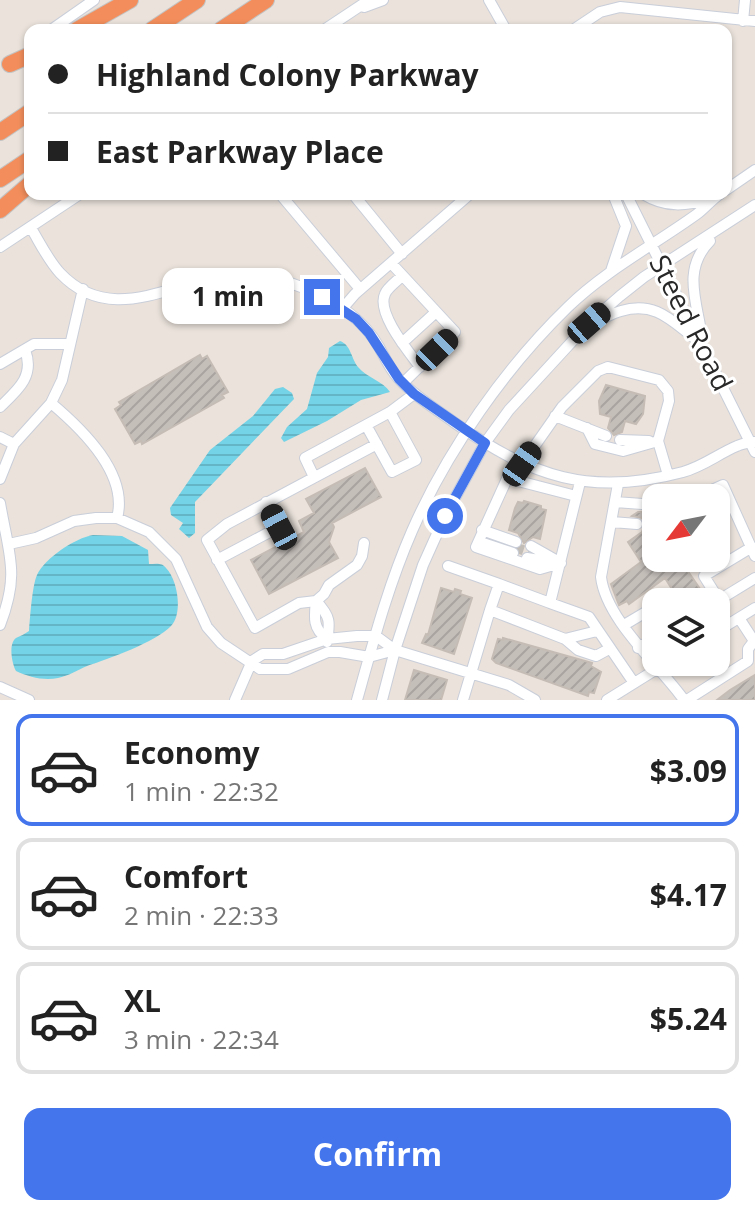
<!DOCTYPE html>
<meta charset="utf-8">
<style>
body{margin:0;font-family:"Open Sans",sans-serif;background:#f6f6f6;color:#222;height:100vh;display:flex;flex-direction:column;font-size:30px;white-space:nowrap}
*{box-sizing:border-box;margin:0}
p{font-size:26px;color:#767676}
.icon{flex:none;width:44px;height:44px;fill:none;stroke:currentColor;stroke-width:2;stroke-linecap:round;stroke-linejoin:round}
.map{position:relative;height:700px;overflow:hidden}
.drawer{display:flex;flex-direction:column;background:#fff;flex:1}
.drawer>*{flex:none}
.top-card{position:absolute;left:24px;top:24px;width:708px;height:176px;border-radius:16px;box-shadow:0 2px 6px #0004;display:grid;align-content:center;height:176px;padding:0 24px;background:#fff}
.needle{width:52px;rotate:238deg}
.tools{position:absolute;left:642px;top:484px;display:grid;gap:16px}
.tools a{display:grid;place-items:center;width:88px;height:88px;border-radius:16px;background:#fff;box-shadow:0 2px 6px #0004;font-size:40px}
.end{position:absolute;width:36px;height:36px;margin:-18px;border:10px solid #4475ed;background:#fff;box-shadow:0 0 0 4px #fff}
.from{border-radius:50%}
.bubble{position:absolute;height:56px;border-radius:16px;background:#fff;box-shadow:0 2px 6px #0004;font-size:26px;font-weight:700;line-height:56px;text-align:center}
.car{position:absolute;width:24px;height:48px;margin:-24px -12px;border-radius:10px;box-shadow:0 0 6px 2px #0007;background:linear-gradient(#222 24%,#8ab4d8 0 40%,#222 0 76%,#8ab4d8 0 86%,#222 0)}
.top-card b{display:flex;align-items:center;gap:28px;height:76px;font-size:30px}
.top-card b+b{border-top:2px solid #e0e0e0}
.top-card i{width:20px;height:20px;background:#222}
ul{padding:14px 0 0;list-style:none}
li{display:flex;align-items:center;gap:24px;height:112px;margin:0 16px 12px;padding:0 8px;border:4px solid #e0e0e0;border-radius:16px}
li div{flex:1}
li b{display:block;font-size:30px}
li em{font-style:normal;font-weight:700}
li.selected{border-color:#4475ed}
li>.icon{width:72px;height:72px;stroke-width:1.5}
.action{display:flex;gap:16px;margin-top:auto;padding:16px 24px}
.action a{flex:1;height:92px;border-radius:16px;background:#4475ed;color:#fff;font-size:32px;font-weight:700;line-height:92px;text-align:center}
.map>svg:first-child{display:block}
.water{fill:url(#water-rules)}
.building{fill:url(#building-hatch);stroke:#c5bdb5;stroke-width:2}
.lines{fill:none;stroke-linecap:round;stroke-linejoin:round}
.minor-tunnel{stroke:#c3bdb7;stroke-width:10;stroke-dasharray:10 5;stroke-linecap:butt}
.minor-casing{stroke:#c9ced9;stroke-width:12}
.highway-casing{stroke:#c3c3c3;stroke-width:18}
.minor{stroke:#fff;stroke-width:10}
.highway{stroke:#f38e5c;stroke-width:16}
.route{stroke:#4475ed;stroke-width:10}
.labels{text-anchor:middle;stroke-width:6;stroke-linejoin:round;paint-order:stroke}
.street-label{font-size:28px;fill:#282828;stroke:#fff}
</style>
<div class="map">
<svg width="755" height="700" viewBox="0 0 755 700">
<defs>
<pattern id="water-rules" width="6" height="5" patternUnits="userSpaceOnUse" patternTransform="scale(2)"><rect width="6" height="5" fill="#74d3e6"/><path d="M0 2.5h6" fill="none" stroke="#64b5c5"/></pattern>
<pattern id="building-hatch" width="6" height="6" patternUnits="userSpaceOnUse" patternTransform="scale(2)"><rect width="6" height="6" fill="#c5bfba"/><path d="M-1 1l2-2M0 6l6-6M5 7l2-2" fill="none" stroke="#a9a4a0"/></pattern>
</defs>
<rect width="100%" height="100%" fill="#eae2db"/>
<path class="water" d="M340 341C351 345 351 358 358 367 367 378 383 381 390 392L361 400 327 421 284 442 281 438 287 427 307 409 317 373 328 357 329 348Z
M283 387 292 393 294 399 195 502V533L189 538 179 529 183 523 171 515 170 508 210 450 253 416 275 389Z
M93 535 122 536 148 550 149 564C155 564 162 562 166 568 178 580 183 614 171 626 156 642 108 659 87 666 78 670 68 676 58 678 44 681 29 677 16 671 12 664 8 644 16 638 20 636 25 634 29 631 30 619 32 586 37 575 45 558 75 538 93 535Z"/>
<path class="building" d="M200 355 202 359 207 356 228 392 222 395 224 398 142 444 141 441 135 444 115 409 121 405 119 402Z
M606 385 645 396 643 414 636 424 625 421 622 432 614 435 608 428 611 417 600 414 599 401Z
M365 468 381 497 332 523 334 527 329 542 338 558 269 594 251 560 304 532 299 521 314 513 306 499Z
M524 501 541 506V509L546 510 540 539 533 537 524 543 518 533 509 530 515 508 518 502 523 503Z
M638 512H644L643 519 647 523 656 524V558H699L685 567 709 602H680L665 578 629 604 627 601 619 605 611 584 641 562 628 542 642 532 645 525 642 518 632 516Z
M441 588 454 592 455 589 461 591 460 594 472 598 454 654 422 643 426 634 428 635Z
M503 638 592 663 591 666 601 672 594 693 589 692 588 696 496 663 492 659 498 639 503 640Z
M414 670 447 680 441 700H405Z
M755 675V700H717L730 690Z"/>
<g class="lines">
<path class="minor-tunnel" d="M514 547 529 552"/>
<defs>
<path id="minor" d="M489 0 506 30
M364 7 383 0
M743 21 745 0
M51 30 94 0
M324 30 369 0
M573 30 600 12 620 7 755 21
M726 190 755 170
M280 194 360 289
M353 194 402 254
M626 194 755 452
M643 194C666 208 685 206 711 199
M31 228C40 243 48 260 60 273 112 328 173 280 232 276 256 274 282 279 304 288 334 300 363 319 379 347 385 358 390 369 398 378 414 396 436 409 455 423 532 477 590 497 683 472 704 466 718 454 737 446 743 443 749 443 755 442
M0 247 80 194
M391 263 455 332 403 383
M611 271 626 226 613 194
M402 276C397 281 387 288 385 294 376 313 409 352 420 367
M342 309 355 294 470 194
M591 322C602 320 610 314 621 311 658 300 674 324 701 343
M702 338C698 304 681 270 710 241
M402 343 436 312
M0 364 34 344H70
M51 403C82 429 129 474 117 518
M0 407C18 390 35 376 25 350
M555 416 606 436
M366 425 392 472 416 460 390 412
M587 428 595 444 623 451 658 441
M0 437 14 444
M620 440 649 441
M515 461 476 547 540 569 561 563
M522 464 562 407 598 371 608 367 659 380 668 391 669 401 658 441 668 475
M314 477 305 458 390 412 414 394
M507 478 576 496
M0 479 14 444 51 403 62 380 83 289
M580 482 550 603 589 617 634 683
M618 484 601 577C606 620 660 666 684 700
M694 498 723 485 755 556
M615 502 656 505
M0 503C9 556 20 573 0 625
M651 516 656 509
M612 522 637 524
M482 530 516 542
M480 542 513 553
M364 543 362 556 357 565 329 585 324 594 316 601 299 603 255 628 207 540 227 524 377 444
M9 544 36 538 74 521 96 518H117L149 532 176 559 207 627 221 643 260 669H288L328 652H340L369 657 395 650
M531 546 561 563
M527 558 551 562
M217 560 279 527 266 502
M448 566 499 584
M719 600 704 576 752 547
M316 601C331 617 330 622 327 642
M316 601C314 618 313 629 327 639
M662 602 667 599 669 602
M490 610 499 584 550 603
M716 611 719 600 755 578
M624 625 656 606
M716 632 755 608
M565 639 578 650 596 656 609 649
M638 648 656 637
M0 687 29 700
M235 700 252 661 263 654H283L327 639 357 636H376L395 650 509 685 535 700
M357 700C373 643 388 586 412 531 447 451 505 368 568 307 606 270 654 245 697 214 705 208 711 200 720 194
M382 700 395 650 423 565 445 516 485 443 509 410 589 323 620 296 644 277 755 205
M463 700 490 610 565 639 597 631
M607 700 668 662
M687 700 748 661V649L754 641 739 618"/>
<path id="highway" d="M77 30 130 0
M152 30 197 0
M221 30 266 0
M10 64 30 55
M0 132 30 112
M0 179 30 159
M0 210 30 184"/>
</defs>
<use href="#minor" class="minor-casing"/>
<use href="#highway" class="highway-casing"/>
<use href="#minor" class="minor"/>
<use href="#highway" class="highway"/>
</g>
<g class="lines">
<path class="route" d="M322 297 356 319 369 333 399 379 414 394 485 443 445 516"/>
</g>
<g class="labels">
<g class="street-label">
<text transform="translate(691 323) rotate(63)" y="10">Steed Road</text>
</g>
</g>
</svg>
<div class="tools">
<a><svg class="needle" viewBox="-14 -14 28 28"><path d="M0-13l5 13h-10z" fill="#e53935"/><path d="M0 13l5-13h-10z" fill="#767676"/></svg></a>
<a><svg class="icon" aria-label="layers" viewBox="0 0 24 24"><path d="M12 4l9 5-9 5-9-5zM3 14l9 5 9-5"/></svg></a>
</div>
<i class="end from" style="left:445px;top:516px"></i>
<i class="end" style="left:322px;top:297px"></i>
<div class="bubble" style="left:162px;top:268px;width:132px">1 min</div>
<i class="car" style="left:589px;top:323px;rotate:49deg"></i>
<i class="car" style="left:437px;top:350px;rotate:46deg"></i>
<i class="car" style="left:522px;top:464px;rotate:35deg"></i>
<i class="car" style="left:279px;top:527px;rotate:332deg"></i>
<div class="top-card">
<b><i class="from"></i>Highland Colony Parkway</b>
<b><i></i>East Parkway Place</b>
</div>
</div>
<section class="drawer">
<ul>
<li class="selected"><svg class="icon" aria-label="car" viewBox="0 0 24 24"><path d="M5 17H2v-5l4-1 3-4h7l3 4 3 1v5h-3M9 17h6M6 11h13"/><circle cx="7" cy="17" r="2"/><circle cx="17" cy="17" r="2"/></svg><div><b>Economy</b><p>1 min · 22:32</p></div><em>$3.09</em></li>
<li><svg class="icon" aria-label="car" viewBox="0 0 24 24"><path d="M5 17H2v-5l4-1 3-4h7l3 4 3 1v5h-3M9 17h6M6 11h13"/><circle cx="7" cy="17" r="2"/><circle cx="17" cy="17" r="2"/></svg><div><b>Comfort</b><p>2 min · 22:33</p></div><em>$4.17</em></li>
<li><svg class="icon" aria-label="car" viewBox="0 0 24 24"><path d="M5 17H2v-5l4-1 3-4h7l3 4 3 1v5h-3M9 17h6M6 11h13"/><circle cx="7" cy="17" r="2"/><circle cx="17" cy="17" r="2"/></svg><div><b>XL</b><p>3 min · 22:34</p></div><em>$5.24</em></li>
</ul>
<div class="action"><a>Confirm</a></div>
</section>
